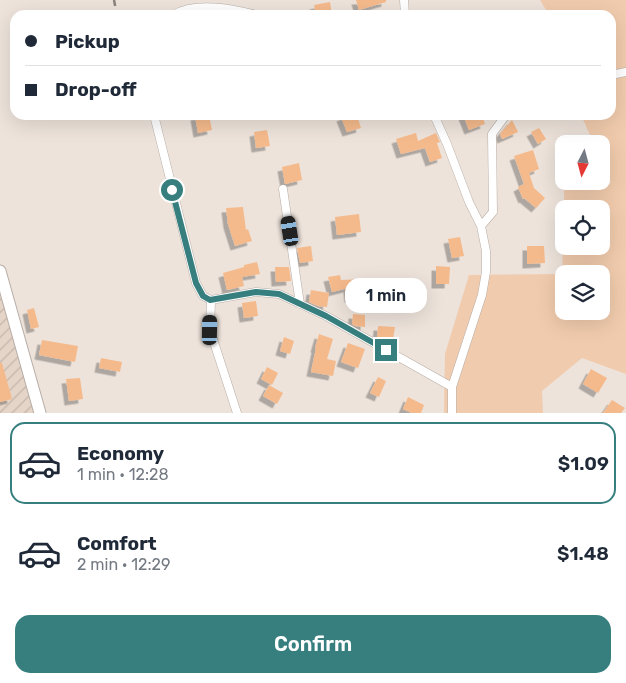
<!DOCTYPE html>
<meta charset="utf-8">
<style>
body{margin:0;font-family:Rubik,sans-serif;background:#f6f6f7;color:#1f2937;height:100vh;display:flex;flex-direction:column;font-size:19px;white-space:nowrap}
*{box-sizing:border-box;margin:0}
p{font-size:16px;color:#747a83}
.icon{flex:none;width:28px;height:28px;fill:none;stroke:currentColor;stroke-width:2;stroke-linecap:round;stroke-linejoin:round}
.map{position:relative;height:413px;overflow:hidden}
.sheet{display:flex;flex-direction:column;background:#fff;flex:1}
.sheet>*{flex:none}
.hud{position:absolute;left:10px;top:10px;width:606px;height:110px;border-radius:15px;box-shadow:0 5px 20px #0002;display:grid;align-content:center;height:110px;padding:0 15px;background:#fff}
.needle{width:32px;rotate:186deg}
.fabs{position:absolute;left:555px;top:135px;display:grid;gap:10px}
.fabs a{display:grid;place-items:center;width:55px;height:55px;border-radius:10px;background:#fff;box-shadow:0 5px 20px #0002;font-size:25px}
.end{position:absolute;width:22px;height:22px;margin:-11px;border:6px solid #377f7f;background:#fff;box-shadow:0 0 0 2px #fff}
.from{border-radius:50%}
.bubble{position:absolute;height:35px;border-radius:15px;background:#fff;box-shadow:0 5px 20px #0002;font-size:16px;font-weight:600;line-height:35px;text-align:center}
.car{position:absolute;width:15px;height:30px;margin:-15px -8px;border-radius:6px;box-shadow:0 0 4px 1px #0007;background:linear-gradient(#222 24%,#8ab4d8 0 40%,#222 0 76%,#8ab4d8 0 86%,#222 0)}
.hud b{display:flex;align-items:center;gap:18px;height:48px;font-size:19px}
.hud b+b{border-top:1px solid #e0e1e3}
.hud i{width:12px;height:12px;background:#1f2937}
ul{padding:9px 0 0;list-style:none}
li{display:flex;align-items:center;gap:15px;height:82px;margin:0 10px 8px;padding:0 5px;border:2px solid transparent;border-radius:15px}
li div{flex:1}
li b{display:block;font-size:19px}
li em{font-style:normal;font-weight:600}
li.current{border-color:#377f7f}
li>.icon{width:45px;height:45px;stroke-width:1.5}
.action{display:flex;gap:10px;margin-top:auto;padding:10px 15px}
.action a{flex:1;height:58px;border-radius:15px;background:#377f7f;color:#fff;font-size:20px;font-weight:600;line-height:58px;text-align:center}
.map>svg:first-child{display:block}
.industrial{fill:url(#industrial-furrows)}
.grass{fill:#f1cbad;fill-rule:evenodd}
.building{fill:#f5ba8c;filter:url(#shadow)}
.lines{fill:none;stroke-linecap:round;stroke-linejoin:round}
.street-casing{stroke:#b8aea7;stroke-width:9}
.secondary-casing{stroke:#b8aea7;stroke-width:13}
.street{stroke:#fff;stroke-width:8}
.secondary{stroke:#fff;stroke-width:11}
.rail{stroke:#8a837d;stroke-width:2.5;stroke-dasharray:6 6;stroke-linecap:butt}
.route{stroke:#377f7f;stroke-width:6}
</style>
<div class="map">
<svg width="626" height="413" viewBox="0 0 626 413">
<defs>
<pattern id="industrial-furrows" width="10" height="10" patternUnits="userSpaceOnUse" patternTransform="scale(1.25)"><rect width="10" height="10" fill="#e5d4c8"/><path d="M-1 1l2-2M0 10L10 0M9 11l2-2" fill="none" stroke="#c4b6ab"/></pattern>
<filter id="shadow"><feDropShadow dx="-4.5" dy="4.5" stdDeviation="0" flood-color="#0004"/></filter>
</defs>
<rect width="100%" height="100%" fill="#ede3db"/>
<path class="industrial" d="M0 292 34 413H0Z"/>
<path class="grass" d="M540 0H626V374L582 358 542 391 543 413H444L445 354 469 275 562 274 564 215V246H601V209H564V190L611 183 601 161V144H594L581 115H611V15H549ZM564 274H601V311H564Z"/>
<path class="building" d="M356 0H386V2L359 10Z
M330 2 332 15H316L314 5Z
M200 115H209L212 130 198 133 195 116Z
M346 115H357L361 128 347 132 341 117Z
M463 115H482L485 124 469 130Z
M512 120 518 132 502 139 500 134Z
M539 128 546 139 538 144 531 132Z
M267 130 270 146 256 148 254 132Z
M416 133 418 141 436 133 440 142 437 143 442 158 430 162 425 148 401 154 396 139Z
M533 150 539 169 529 173 534 188 545 198 536 208 524 198 523 199 518 187 524 184 514 156Z
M299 163 302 180 285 184 282 167Z
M243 207 246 230 248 229 252 241 235 246 228 224 226 208Z
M359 214 361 232 337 235 335 217Z
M460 237 464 256 452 258 448 239Z
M311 246 313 261 300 263 297 248Z
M527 246H544L545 263 527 264Z
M257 262 260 274 242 277 244 286 227 290 223 273 244 267V265Z
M436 266 450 267 449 284H436Z
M275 267H289L291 281 276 282Z
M340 275 341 280 365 279 366 297 349 298 348 288 332 292 328 277Z
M311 290 329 293 327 307 318 306 309 302Z
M256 301 258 316 244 318 242 303Z
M34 308 39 327 31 329 27 310Z
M353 314 365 315V327L355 326 352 324Z
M378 326 395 327 393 339 377 338Z
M319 334 333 339 327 359 336 361 333 376 311 372 316 348H315Z
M284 337 294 341 290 354 280 351Z
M42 340 78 346 75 362 39 355Z
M348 343 365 349 358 368 341 362Z
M101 358 122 362 120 372 99 368Z
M0 363H2L12 399 0 402Z
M267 367 278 373 272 385 261 379Z
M591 369 607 378 598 393 583 384Z
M378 377 386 381 379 397 370 393Z
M80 378 83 399 69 401 66 379Z
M269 385 283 393 277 404 263 396Z
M408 397 424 405 421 413H412L403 409Z
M612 400 625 408 621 413H603Z"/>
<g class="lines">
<defs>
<path id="street" d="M404 0 405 15
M173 15C196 1 233 9 257 15
M611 75 626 72
M154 115 196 283 203 296 211 300 256 292 279 294 326 316 452 387V413
M434 115 447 144 469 202 481 226 486 251V272L482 295 452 387
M283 189 300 304
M481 226 493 212 492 134 506 115
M211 300 210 330 237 413"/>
<path id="secondary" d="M0 271 40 413"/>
</defs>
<use href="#street" class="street-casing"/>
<use href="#secondary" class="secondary-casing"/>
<use href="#street" class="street"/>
<use href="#secondary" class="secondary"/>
<path class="rail" d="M114 0 117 15"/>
</g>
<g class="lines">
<path class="route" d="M172 190 196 283 203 296 210 300 256 292 279 294 326 316 386 350"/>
</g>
</svg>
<div class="fabs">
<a><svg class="needle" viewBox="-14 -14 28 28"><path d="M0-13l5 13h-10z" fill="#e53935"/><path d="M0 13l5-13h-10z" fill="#747a83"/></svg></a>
<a><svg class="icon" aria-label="locate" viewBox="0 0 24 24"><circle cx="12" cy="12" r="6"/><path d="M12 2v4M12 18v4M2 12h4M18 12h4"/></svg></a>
<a><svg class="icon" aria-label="layers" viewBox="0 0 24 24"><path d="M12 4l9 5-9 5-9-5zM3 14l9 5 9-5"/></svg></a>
</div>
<i class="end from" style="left:172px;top:190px"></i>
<i class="end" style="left:386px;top:350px"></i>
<div class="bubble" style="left:345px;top:278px;width:82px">1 min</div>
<i class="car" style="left:290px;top:231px;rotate:351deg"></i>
<i class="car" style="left:210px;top:330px;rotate:1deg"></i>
<div class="hud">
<b><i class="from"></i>Pickup</b>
<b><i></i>Drop-off</b>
</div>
</div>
<section class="sheet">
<ul>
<li class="current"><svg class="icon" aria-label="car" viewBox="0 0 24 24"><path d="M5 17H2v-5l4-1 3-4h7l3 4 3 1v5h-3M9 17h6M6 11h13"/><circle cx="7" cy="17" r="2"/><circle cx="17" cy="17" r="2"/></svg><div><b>Economy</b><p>1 min · 12:28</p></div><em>$1.09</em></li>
<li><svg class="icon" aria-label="car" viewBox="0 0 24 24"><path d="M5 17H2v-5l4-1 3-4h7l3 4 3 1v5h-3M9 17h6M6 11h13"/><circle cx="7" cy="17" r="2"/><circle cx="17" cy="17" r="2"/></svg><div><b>Comfort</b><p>2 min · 12:29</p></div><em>$1.48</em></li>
</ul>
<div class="action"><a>Confirm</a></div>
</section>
